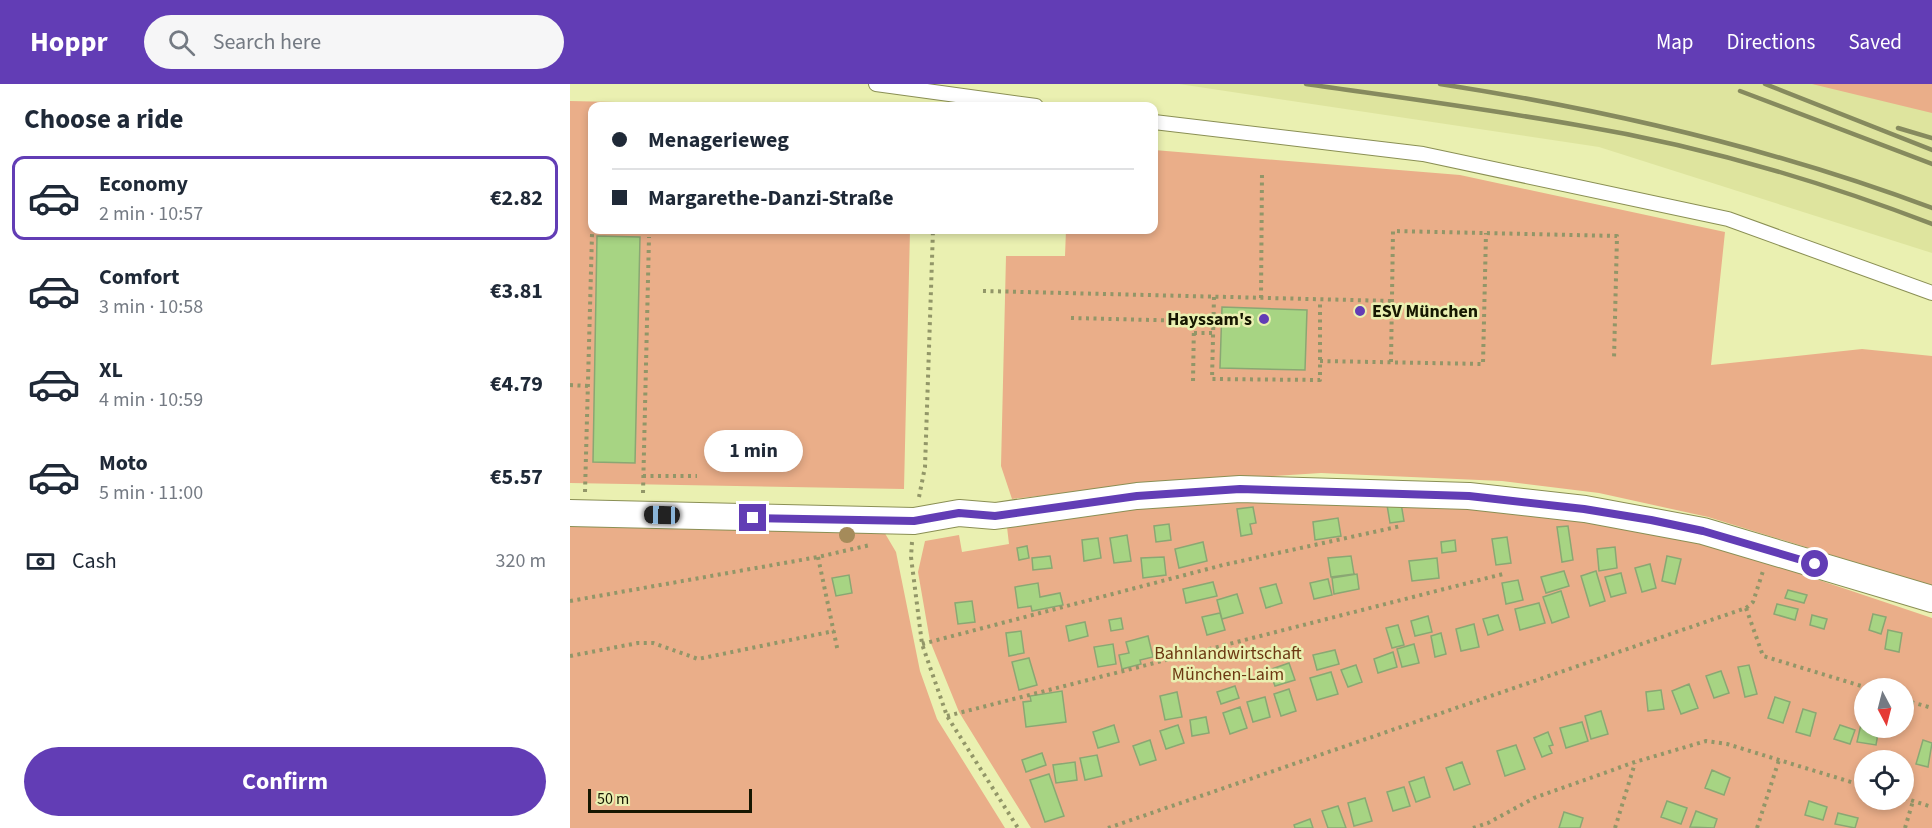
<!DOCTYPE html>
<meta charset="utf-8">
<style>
body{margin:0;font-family:"Source Sans 3",sans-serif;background:#f6f6f7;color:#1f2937;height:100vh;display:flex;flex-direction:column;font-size:22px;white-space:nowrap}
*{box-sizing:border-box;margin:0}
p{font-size:20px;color:#747a83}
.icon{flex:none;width:33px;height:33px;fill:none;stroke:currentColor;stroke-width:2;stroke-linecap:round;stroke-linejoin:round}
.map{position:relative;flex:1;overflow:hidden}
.side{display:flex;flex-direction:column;background:#fff;width:570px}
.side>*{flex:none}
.hud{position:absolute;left:18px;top:18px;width:570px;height:132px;border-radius:12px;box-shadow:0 3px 9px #0003;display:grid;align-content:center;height:132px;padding:0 24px;background:#fff}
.needle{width:39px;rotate:173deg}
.tools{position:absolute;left:1284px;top:594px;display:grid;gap:12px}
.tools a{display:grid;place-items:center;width:60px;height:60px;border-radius:50%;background:#fff;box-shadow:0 3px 9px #0003;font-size:30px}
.scale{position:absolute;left:18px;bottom:15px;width:164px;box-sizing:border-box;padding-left:6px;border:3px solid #161701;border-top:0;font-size:16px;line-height:21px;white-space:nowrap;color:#161701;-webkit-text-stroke:4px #eaf0b1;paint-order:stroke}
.end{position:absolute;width:27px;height:27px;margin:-14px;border:8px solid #623db5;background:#fff;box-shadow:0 0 0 3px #fff}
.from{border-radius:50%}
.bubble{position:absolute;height:42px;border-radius:21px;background:#fff;box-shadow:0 3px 9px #0003;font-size:20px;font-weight:700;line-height:42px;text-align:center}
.car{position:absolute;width:18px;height:36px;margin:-18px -9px;border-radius:8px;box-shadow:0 0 4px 2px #0007;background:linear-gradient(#222 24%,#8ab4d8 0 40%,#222 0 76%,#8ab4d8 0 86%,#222 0)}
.hud b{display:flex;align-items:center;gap:21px;height:57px;font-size:22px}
.hud b+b{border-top:2px solid #e0e1e3}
.hud i{width:15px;height:15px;background:#1f2937}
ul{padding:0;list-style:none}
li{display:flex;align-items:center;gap:18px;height:84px;margin:0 12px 9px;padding:0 12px;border:3px solid transparent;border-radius:12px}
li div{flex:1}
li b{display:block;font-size:22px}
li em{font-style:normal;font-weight:700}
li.selected{border-color:#623db5}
li>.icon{width:54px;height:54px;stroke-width:1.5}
h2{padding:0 24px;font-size:27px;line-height:72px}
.pay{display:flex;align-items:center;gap:15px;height:66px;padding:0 24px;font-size:22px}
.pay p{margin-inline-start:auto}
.primary-button{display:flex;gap:12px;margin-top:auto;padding:12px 24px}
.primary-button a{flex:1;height:69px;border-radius:36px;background:#623db5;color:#fff;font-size:24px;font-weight:700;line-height:69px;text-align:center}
header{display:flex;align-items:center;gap:36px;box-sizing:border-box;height:84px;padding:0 30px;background:#623db5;color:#fff}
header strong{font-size:28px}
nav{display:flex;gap:33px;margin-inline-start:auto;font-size:21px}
.search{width:420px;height:54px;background:#f6f6f7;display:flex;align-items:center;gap:15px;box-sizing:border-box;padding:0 21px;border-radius:33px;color:#747a83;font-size:22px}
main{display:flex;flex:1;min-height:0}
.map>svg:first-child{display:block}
.built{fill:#dee49e}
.green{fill:#eaae89;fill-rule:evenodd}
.building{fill:#a7d483;stroke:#8aa773;stroke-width:1.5}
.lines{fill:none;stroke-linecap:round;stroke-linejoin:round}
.service-casing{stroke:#8a8f54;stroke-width:16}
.minor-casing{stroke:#8a8f54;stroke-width:28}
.path{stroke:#929668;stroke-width:4;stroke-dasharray:3 4.5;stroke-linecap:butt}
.service{stroke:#fff;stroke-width:14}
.minor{stroke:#fff;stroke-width:26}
.rail{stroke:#868a5e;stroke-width:4.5}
.tree{fill:#a58b5a}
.route{stroke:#623db5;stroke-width:8}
.poi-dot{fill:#623db5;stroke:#eaf0b1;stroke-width:2}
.labels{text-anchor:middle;stroke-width:5;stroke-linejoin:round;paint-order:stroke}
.poi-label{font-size:18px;font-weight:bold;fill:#161701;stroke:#eaf0b1;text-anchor:start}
.park-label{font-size:18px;fill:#6c3812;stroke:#eaf0b1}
</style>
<header>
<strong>Hoppr</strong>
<div class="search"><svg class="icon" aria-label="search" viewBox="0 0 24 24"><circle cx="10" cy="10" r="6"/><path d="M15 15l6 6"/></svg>Search here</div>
<nav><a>Map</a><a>Directions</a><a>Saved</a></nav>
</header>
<main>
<section class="side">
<h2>Choose a ride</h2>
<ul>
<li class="selected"><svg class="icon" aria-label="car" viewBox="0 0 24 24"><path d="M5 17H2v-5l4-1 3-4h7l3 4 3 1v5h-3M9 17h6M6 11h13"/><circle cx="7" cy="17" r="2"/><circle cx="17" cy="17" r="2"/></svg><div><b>Economy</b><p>2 min · 10:57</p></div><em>€2.82</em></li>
<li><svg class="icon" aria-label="car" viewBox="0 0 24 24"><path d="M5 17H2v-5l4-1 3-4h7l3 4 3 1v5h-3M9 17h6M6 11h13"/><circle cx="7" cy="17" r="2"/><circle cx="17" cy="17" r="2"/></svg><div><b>Comfort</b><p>3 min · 10:58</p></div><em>€3.81</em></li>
<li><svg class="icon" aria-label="car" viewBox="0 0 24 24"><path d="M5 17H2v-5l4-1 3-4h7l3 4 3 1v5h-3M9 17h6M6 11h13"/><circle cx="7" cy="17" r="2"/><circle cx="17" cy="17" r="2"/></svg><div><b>XL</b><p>4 min · 10:59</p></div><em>€4.79</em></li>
<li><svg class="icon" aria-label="car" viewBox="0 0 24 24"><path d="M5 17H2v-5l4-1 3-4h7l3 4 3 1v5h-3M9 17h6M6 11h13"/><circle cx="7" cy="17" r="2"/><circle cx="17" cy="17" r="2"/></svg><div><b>Moto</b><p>5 min · 11:00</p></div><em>€5.57</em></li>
</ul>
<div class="pay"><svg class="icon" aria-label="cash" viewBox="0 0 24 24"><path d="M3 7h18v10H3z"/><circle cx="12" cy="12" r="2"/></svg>Cash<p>320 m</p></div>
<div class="primary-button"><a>Confirm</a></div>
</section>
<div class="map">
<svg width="1362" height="744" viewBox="0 0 1362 744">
<rect width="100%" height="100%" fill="#eaf0b1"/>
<path class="built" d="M609 0H1362V169L1029 63Z"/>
<path class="green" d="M1242 0H1362V29Z
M0 17 225 22H22V146H340L334 405 0 399Z
M584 66 890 91 1155 148 1141 281 1292 265 1362 272V502L1138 433 1029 409 932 397 751 389 594 399 442 415 431 382 436 172H495L496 146H584Z
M654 412 892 424 1040 437 1172 470 1362 534V744H461L389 628 360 557 348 488 355 457 389 451 392 468 439 460 437 443 565 423ZM1294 604H1334V644H1294ZM1294 676H1334V716H1294Z
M0 439 313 446 326 468 350 587 367 635 435 744H0Z"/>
<path class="building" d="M27 152 70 153 65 379 23 378Z
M652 223 737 226 735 286 650 284Z
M831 419 834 437 820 439 817 421Z
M683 423 686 439 680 440 682 450 671 452 667 425Z
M768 434 771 452 745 456 743 438Z
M599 440 601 456 586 458 584 442Z
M998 442 1003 476 992 478 987 443Z
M557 451 561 477 544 479 540 454Z
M937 453 941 479 926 481 922 455Z
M528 454 531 474 514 477 512 456Z
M885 456 886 467 872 469 871 458Z
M633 458 637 477 609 484 605 465Z
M457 462 459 474 449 476 447 464Z
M1045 463 1047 484 1029 487 1027 465Z
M480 472 482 484 463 486 462 474Z
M781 472 784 490 761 493 758 474Z
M1097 472 1111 475 1105 500 1092 497Z
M594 473 596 491 573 494 571 474Z
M867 474 869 494 842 497 839 477Z
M1080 480 1086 504 1072 508 1065 484Z
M994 487 999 502 976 509 971 493Z
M1026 487 1035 517 1020 522 1011 492Z
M1051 489 1056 509 1041 513 1035 493Z
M787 490 789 505 764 510 762 494Z
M279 491 282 509 266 512 262 494Z
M758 495 762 511 744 515 740 499Z
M948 496 953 516 936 520 932 499Z
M643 498 647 512 616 519 613 505Z
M468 499 470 513 490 509 493 521 462 527 461 522 448 524 445 503Z
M706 500 712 519 696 524 690 504Z
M1218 506 1237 511 1234 519 1215 514Z
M991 507 999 533 982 539 973 513Z
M667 510 673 529 652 535 647 516Z
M402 517 405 538 388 540 385 519Z
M969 519 975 539 950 546 945 525Z
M1207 520 1228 525 1225 536 1204 530Z
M650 529 655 546 637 551 632 533Z
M1303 530 1316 533 1311 550 1299 546Z
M928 531 933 546 918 551 913 535Z
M1242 531 1257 535 1254 545 1240 541Z
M858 532 862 548 845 552 841 537Z
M551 534 553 545 541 547 539 536Z
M515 538 518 552 499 557 496 542Z
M904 540 909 563 891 567 886 545Z
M828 541 834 561 822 564 816 544Z
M1318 546 1332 549 1329 568 1315 565Z
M451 547 454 569 439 572 436 549Z
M871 549 876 570 865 573 861 552Z
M578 552 583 573 570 576 571 580 552 585 549 571 559 569 556 558Z
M543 560 546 580 528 583 524 563Z
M844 560 849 579 832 583 827 565Z
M765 566 769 580 747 586 743 571Z
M823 568 827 583 808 589 804 575Z
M459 574 467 601 449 606 442 578Z
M719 579 725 596 705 602 699 586Z
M786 581 792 598 778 603 771 586Z
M1179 581 1187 610 1175 613 1168 583Z
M1151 587 1159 609 1144 614 1136 592Z
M761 588 768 610 747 616 740 594Z
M1119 600 1128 624 1111 630 1102 607Z
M665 602 669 614 651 620 647 608Z
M719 605 726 627 711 632 704 610Z
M1091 606 1094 625 1078 627 1076 608Z
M492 607 496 638 456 643 453 618 461 617 460 612Z
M607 608 612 633 595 636 590 612Z
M695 613 700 633 683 638 677 618Z
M1205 613 1220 618 1213 639 1198 634Z
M670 623 677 644 660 650 653 629Z
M1233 625 1246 629 1240 652 1226 648Z
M1031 627 1038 650 1021 655 1015 632Z
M636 633 639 649 622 652 620 636Z
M1292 636 1294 637V644H1309L1306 661 1287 658Z
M1012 638 1018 657 996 664 990 644Z
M544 641 549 658 528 664 523 648Z
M608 641 614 659 596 665 590 647Z
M1270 641 1285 646 1280 660 1264 655Z
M978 648 983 661 979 662 982 669 972 673 964 654Z
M580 656 586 676 570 681 563 662Z
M1353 656 1362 659 1358 683 1346 680Z
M946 661 955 685 935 692 927 667Z
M472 669 476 681 456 688 452 676Z
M527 671 532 692 515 696 510 674Z
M505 678 507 696 486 699 483 681Z
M892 678 900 700 884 706 876 684Z
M1142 686 1160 694 1154 711 1135 704Z
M479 690 494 732 475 738 460 696Z
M854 693 860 713 846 718 839 698Z
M834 703 840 722 823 727 817 708Z
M795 714 802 737 784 742 778 719Z
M1097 717 1117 724 1111 740 1091 733Z
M1239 717 1257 723 1253 736 1235 731Z
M768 722 776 744H758L752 727Z
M1126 727 1147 735 1144 744 1120 743Z
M994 728 1013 734 1010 744H989Z
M1268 729 1288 734 1285 744 1265 740Z
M740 735 743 744H725L724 741Z"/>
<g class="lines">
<defs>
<path id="service" d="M306 0 466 22
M584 38 853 70 1158 135 1362 209"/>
<path id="minor" d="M0 429 344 437 389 429 425 432 567 412 670 405 899 412 1015 425 1133 447 1362 515"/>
</defs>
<use href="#service" class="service-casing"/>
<use href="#minor" class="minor-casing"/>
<path class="path" d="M413 207 822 217
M644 213 642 295 750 296V216
M691 214 692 90
M501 234 624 237 623 298
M624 249H643
M750 277 913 280 916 149
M821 278 823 147 1047 152 1044 275
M0 301 18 302
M73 392H127
M15 408 22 150
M73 409 79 153
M349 413 355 383 363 146
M342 458 341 473 352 560 377 632 448 744
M248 473 268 568
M0 517 248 473 300 461
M1176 524 1193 572 1298 604
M352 560 653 481 831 442
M0 572 68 559H83L128 575 264 547
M1334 616 1362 624
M377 632 933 490
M1334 714 1362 723
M538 744 1176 524 1183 518 1193 487
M903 744 918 739 964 714 1065 678 1136 657 1157 660 1294 702
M1045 744 1065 679
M1187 744 1209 676
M1335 744 1343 717"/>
<use href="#service" class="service"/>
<use href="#minor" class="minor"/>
<path class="rail" d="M736 0C826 13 917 25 1007 41 1127 61 1248 96 1362 140
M870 0C1038 26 1202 64 1362 124
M1195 0 1362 66
M1170 7 1362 80
M1328 44 1362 54"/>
</g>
<circle class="tree" cx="277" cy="451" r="8"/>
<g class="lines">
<path class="route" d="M183 434 344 437 389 429 425 432 567 412 670 405 899 412 1014 425 1081 436 1133 447 1245 480"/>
</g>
<g class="poi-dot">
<circle cx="790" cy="227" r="6"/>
<circle cx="694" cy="235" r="6"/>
</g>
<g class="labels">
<g class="poi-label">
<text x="802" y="233">ESV München</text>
<text x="682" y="241" text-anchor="end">Hayssam's</text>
</g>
<g class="park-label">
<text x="658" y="575">Bahnlandwirtschaft<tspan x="658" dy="21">München-Laim</tspan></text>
</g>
</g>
</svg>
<div class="tools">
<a><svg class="needle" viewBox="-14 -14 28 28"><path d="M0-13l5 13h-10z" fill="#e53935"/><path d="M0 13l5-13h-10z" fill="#747a83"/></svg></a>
<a><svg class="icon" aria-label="locate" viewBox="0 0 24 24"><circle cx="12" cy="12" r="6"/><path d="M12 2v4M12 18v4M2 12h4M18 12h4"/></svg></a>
</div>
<div class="scale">50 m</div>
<i class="end from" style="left:1245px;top:480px"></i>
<i class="end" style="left:183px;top:434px"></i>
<div class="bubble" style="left:134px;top:346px;width:99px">1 min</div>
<i class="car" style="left:92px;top:431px;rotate:271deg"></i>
<div class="hud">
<b><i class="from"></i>Menagerieweg</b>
<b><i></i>Margarethe-Danzi-Straße</b>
</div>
</div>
</main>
